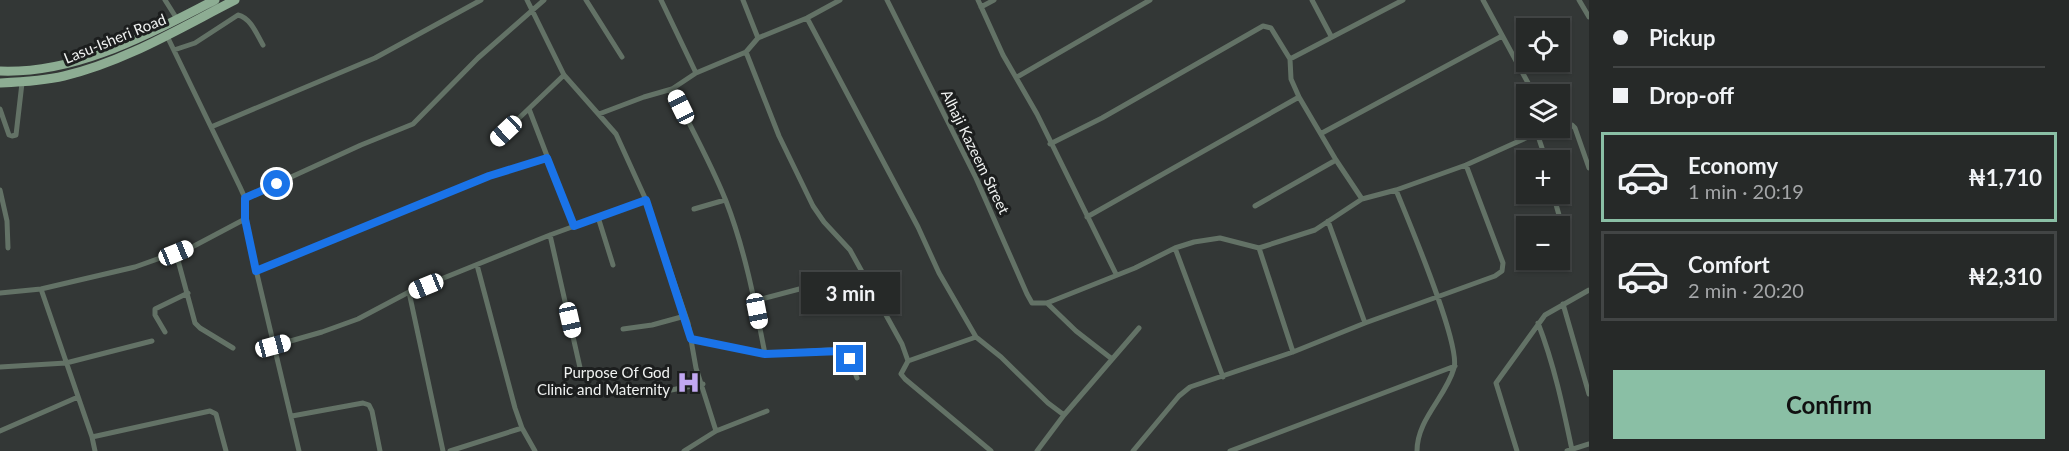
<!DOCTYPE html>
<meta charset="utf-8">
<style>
body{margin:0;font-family:Lato,sans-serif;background:#2e3130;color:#f1f3f6;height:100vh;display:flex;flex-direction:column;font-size:22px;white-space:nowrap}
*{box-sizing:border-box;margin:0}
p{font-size:20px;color:#a4a6a8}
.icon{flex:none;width:33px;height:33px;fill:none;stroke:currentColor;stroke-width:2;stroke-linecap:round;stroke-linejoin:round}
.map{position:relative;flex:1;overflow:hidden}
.side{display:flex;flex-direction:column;background:#262928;width:480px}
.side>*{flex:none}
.guide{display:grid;align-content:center;height:132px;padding:0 24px;background:#262928}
.fabs{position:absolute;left:1516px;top:18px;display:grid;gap:12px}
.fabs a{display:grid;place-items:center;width:54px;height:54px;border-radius:0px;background:#262928;box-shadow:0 2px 4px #0004,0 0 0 2px #424545;font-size:30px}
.end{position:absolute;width:27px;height:27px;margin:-14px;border:8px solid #1a73e8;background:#fff;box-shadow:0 0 0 3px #fff}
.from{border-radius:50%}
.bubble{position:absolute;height:42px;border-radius:0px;background:#262928;box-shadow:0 2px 4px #0004,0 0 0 2px #424545;font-size:20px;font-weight:700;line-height:42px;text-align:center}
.car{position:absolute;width:18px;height:36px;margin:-18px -9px;border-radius:8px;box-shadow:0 0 4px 2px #0007;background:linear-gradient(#fff 24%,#345 0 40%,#fff 0 76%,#345 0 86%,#fff 0)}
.guide b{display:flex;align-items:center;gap:21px;height:57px;font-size:22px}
.guide b+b{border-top:2px solid #424545}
.guide i{width:15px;height:15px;background:#f1f3f6}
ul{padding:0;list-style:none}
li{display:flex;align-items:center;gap:18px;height:90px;margin:0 12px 9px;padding:0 12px;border:3px solid #424545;border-radius:0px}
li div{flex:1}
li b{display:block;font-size:22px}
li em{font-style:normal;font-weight:700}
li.on{border-color:#8abfa5}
li>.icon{width:54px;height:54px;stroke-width:1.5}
.cta{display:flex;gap:12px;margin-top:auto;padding:12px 24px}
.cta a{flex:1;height:69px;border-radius:0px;background:#8abfa5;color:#111;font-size:24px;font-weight:700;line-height:69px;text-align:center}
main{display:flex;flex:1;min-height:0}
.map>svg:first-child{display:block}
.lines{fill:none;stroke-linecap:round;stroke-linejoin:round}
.street{stroke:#637266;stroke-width:5}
.primary{stroke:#8dad93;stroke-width:9}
.route{stroke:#1a73e8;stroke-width:8}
.labels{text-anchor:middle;stroke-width:6;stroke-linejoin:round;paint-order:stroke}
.street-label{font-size:15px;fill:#f0f2f1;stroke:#1c1e1e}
.poi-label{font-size:15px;fill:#f0f2f1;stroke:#1c1e1e;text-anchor:end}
</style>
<main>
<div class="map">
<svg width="1589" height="451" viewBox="0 0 1589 451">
<rect width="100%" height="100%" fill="#333736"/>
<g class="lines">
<path class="street" d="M165 0 177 19
M527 0 564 75 616 134 646 200 688 323 696 368 716 431
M586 0 622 57
M661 0 696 73
M743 0 758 38
M887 0 976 178 1027 294 1032 303H1047L1135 268 1175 248 1194 242 1220 238 1259 248 1315 230 1362 199
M978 0 1003 55 1037 114 1116 274
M1312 0 1331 36
M1483 0 1534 94
M1579 0 1589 17
M981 7 994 0
M807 18 918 227 939 273 976 337 1001 357 1048 403 1064 415
M167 36 240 187 245 198 247 232 299 451
M174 50 195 43 238 15C251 18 257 35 263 45
M746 52 779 136 813 206 824 222 850 250 902 344 908 361 901 374 905 379 991 451
M1290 59 1291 79 1299 97 1336 160 1362 199 1396 190C1408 220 1461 344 1454 368 1446 397 1417 419 1417 451
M1017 77 1150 0
M672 89C690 126 711 163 726 201 745 250 755 303 765 354
M0 109 9 135 12 136 16 135 22 83
M529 109 574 226
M599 114 644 97 672 89 696 73 746 52 758 38 807 18 840 0
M1560 125H1572L1575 128 1589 168
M211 127 375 58 481 0
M1322 133 1502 36
M1537 133 1546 160
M494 142 564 75
M1050 144 1102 118 1263 26 1271 28 1290 59 1403 0
M0 190 7 221 8 248
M1396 190 1466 165 1548 128
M1553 194 1567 243
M245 198 361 145 413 124 478 58 544 0
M1255 206 1336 160
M694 209 725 200
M598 217 613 265
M1087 217 1299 97
M1328 221 1365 323
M550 235 581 372
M1175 248 1223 377
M1259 248 1293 352
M176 253 195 323 200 328 233 348
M477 265 515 408 522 428 535 451
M256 271 488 176 547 158
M41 289 92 437 95 451
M409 292 443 451
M0 293 41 289 135 267 194 246 245 219
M754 301 807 287
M1047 303 1076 331 1112 359
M1563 304 1589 394
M1538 323C1554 364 1563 407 1572 450
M623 329 652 325 685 316
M165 332 155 315V309L188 293
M691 339 765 354 829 350 844 352 850 359 857 378
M273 346 322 332 358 319 409 292 550 235 646 200
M908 361 976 337
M0 367 66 363 152 341
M633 395 655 393 703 384
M292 416 363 403 369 405 372 411 380 451
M0 431 78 397
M92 437 210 411 216 414 226 451
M450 451 522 428
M684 451 716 431 767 411
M1037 451 1064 415 1139 328
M1133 451 1179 396 1190 387 1293 352 1365 323 1495 276 1502 271 1503 263 1466 165
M1230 451 1455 366
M1517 451 1496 383 1545 315 1589 290
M1567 451 1589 444"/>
<path class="primary" d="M0 71C78 74 148 34 215 0
M0 83C21 82 43 81 64 76 124 62 180 28 235 0"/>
</g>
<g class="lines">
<path class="route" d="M277 184 245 198V219L256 271 489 176 547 158 574 226 646 200 691 339 765 354 841 351 847 354 850 359"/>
</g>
<defs>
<symbol id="hospital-bare" viewBox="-9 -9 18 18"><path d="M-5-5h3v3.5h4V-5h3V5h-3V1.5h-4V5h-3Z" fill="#c2a8f2" stroke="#1c1e1e" stroke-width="2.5" paint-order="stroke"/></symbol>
</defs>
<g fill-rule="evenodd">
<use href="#hospital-bare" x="672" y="366" width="33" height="33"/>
</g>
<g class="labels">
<g class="street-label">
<text transform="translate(115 39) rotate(-22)" y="5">Lasu-Isheri Road</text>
<text transform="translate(975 152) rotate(64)" y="5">Alhaji Kazeem Street</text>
</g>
<g class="poi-label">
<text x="670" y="378">Purpose Of God<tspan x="670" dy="17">Clinic and Maternity</tspan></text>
</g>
</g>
</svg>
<div class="fabs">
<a><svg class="icon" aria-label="locate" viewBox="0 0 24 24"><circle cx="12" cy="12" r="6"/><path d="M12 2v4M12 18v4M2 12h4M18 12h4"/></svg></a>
<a><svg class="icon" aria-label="layers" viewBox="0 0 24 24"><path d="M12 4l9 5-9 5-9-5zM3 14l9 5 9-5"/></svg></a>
<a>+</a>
<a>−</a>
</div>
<i class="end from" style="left:277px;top:184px"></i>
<i class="end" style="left:850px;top:359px"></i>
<div class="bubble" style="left:801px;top:272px;width:99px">3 min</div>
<i class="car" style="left:681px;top:107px;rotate:334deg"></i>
<i class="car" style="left:506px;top:131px;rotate:227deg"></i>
<i class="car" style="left:176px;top:253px;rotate:68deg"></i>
<i class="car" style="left:426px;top:286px;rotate:248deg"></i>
<i class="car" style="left:757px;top:311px;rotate:169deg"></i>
<i class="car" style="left:570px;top:320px;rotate:167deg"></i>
<i class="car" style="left:273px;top:346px;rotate:75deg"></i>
</div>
<section class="side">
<div class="guide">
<b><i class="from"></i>Pickup</b>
<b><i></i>Drop-off</b>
</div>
<ul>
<li class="on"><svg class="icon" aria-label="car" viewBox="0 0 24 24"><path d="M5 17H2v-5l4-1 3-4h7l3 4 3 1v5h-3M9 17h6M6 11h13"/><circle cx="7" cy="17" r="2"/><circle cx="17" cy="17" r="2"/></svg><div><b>Economy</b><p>1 min · 20:19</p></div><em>₦1,710</em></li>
<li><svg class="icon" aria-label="car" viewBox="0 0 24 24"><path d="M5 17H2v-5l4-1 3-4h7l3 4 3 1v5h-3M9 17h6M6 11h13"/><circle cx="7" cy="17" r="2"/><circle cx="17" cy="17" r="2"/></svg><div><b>Comfort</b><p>2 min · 20:20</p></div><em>₦2,310</em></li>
</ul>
<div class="cta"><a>Confirm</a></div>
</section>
</main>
